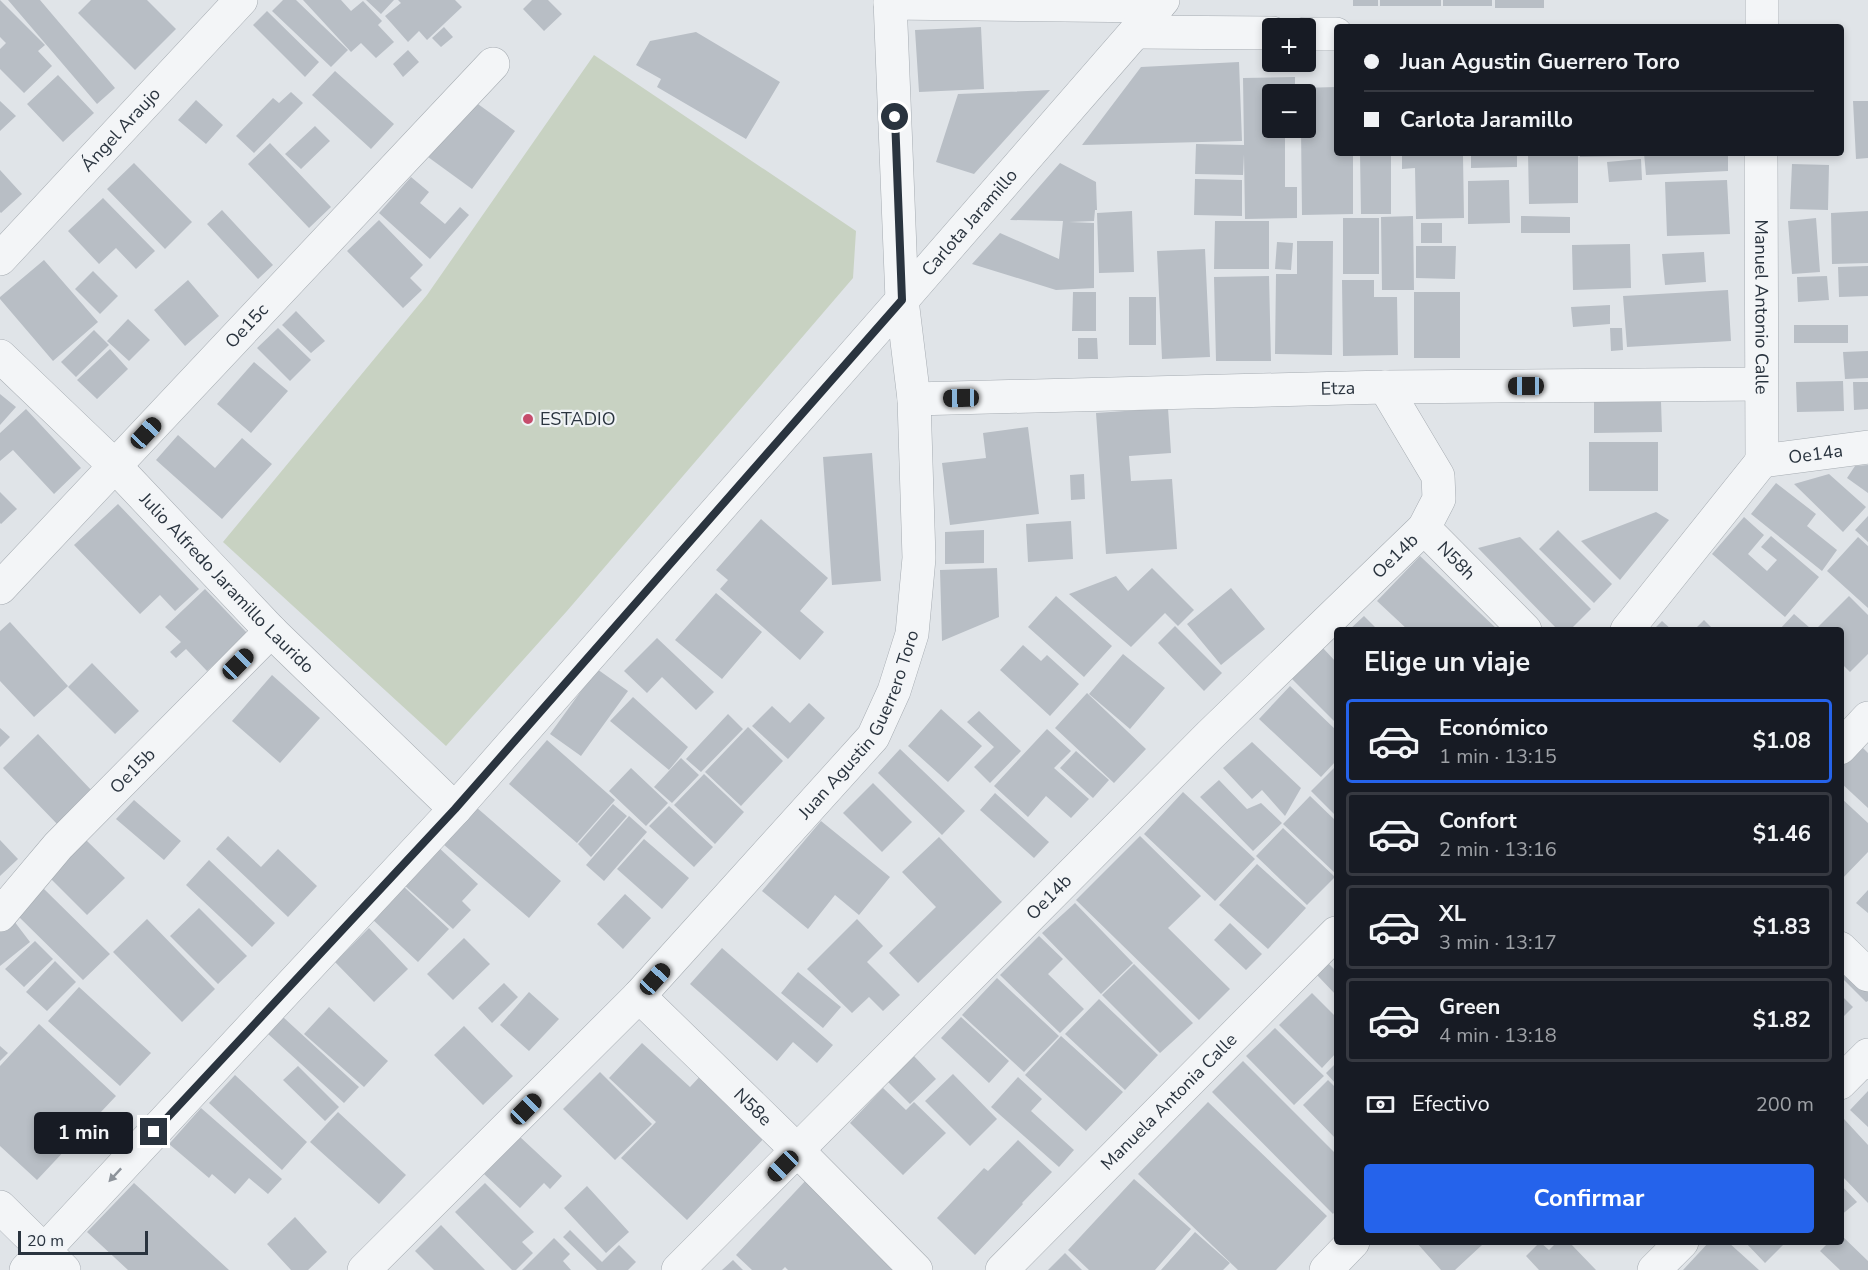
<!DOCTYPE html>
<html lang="es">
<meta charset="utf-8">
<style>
body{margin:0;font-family:"Nunito Sans",sans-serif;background:#20242c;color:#f1f3f6;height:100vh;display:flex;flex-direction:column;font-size:22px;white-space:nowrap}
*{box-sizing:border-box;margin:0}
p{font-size:20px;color:#9ea1a6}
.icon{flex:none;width:33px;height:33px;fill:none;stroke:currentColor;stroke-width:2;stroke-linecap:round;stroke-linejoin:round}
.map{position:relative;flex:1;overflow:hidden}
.drawer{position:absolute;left:1334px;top:627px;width:510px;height:618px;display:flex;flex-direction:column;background:#171b24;border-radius:6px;box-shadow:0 3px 9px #0003}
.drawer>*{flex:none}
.top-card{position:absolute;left:1334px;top:24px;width:510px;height:132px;border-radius:6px;box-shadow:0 3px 9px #0003;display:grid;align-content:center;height:132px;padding:0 30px;background:#171b24}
.controls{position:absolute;left:1262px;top:18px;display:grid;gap:12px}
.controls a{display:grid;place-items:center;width:54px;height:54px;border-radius:6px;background:#171b24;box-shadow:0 3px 9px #0003;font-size:30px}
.scale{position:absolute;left:18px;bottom:15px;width:130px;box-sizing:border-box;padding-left:6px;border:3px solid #2a343f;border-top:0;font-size:16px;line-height:21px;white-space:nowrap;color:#2a343f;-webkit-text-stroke:4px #f0f3f6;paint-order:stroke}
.end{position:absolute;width:27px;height:27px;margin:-14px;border:8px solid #2a343f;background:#fff;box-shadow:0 0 0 3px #fff}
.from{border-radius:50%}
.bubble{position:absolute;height:42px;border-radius:6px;background:#171b24;box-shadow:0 3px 9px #0003;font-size:20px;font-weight:700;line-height:42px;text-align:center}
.car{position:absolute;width:18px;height:36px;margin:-18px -9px;border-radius:8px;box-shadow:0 0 4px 2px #0007;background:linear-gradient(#222 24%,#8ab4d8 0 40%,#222 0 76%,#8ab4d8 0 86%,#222 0)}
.top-card b{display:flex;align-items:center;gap:21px;height:57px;font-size:22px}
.top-card b+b{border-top:2px solid #363941}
.top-card i{width:15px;height:15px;background:#f1f3f6}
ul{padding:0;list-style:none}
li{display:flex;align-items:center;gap:18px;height:84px;margin:0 12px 9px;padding:0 18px;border:3px solid #363941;border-radius:6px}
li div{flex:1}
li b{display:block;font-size:22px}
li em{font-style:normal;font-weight:700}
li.selected{border-color:#2563eb}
li>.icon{width:54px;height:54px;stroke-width:1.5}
h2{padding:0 30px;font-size:27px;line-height:72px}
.pay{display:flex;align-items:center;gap:15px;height:66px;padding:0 30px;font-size:22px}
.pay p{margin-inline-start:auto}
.cta{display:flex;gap:12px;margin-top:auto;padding:12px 30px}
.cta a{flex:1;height:69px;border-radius:6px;background:#2563eb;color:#fff;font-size:24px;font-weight:700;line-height:69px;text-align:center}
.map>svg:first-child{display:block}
.green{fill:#c8d2c2}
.building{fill:#b8bec5}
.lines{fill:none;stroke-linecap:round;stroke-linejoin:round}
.minor-casing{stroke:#a6acb2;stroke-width:34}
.minor{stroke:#f3f5f7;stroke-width:33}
.oneway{fill:#8e949b}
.route{stroke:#2a343f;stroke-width:8}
.poi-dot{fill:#c64d6c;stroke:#f0f3f6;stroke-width:2}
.labels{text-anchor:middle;stroke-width:4.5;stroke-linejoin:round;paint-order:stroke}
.street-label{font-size:18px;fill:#2a343f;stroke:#f0f3f6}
.poi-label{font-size:18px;fill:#2a343f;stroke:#f0f3f6;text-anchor:start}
</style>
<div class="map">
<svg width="1868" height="1270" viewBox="0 0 1868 1270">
<rect width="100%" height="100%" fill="#e0e4e8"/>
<path class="green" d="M594 55 856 231 853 278 567 611 446 746 223 542 427 295Z"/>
<path class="building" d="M0 0 45 45 38 51 52 66 24 93 0 69V49L6 43 0 37Z
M8 0H40L115 88 97 104Z
M91 0H147L176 29 135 70 78 13Z
M283 0H296L348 50 331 67 272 11Z
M303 0H341L351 11 363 1 382 21 378 25 394 42 376 58 361 43 351 52Z
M366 0H394L381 14Z
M398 0H455L462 7 427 40 419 31 408 42 385 16 401 3Z
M532 0H548L562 14 544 31 523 9Z
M1353 0H1378V6H1353Z
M1380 0H1441V6H1380Z
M1443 0H1492V6H1443Z
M1495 0H1544V8H1495Z
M267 11 319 62 305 77 253 25Z
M444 27 453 37 441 47 432 38Z
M981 27 984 89 919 92 915 30Z
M696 32 780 82 746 139 657 87 661 79 636 65 650 41Z
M408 50 419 62 403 77 393 64Z
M1239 62 1242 141 1082 145 1141 67Z
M335 71 394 124 371 149 312 95Z
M58 75 94 113 63 142 27 104Z
M1295 77V94H1272V128H1285V187H1297V218L1245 219 1244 154 1243 175 1195 174 1196 144 1244 145 1243 78Z
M1336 87V153H1353V214L1302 215 1301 128H1305V94H1301V88Z
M1050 90 974 174 936 162 958 94Z
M291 92 303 103 254 153 236 136 273 98 279 103Z
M471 99 515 131 472 189 428 157Z
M196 100 223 125 206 144 178 120Z
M0 101 16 116 0 131Z
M1853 101H1868V158L1856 159Z
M315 126 330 141 301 169 285 154Z
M270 143 331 207 309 228 248 164Z
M1360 153H1391V214H1361Z
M1402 153H1414V156H1463L1464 218 1416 219 1415 168 1402 169Z
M1471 153H1517V167L1471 168Z
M1528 153H1578V203L1529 204Z
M1580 153H1621V156L1580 157Z
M1644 153H1728V171L1646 175Z
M1786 153H1809V156H1786Z
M1641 159 1642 180 1609 182 1607 162Z
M134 163 192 222 165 249 107 189Z
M1060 163 1096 182 1097 210H1095L1094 221 1069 222 1094 223V288L1056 290 972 264 1000 233 1059 259 1063 221 1010 220Z
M1792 164 1829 165 1828 210 1790 209Z
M0 170 22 194 1 213 0 212Z
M411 177 429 192 420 203 445 224 460 207 469 215 430 259 379 213Z
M1195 179 1242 180V216L1194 215Z
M1509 180 1510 223 1468 224V181Z
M1727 180 1730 234 1667 236 1665 182Z
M103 198 155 251 136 269 116 248 99 264 68 231Z
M222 210 273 265 258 279 207 224Z
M1132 211 1134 272 1099 273 1097 213Z
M1868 211V263L1832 264 1831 213Z
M1413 216 1414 290H1382L1381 217Z
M1521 216 1570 217V233H1521Z
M1343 218H1379V274H1343Z
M1816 218 1820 272 1792 274 1788 221Z
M379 220 423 265 410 278 422 290 403 308 347 251Z
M1215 221H1269V269H1214Z
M1421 223H1442V243H1421Z
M1297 241H1333L1332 355 1275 354 1276 274H1297Z
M1277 242 1293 243 1291 270 1275 269Z
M1630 244 1631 288 1573 290 1572 245Z
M1416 246H1456L1455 279 1416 278Z
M1205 249 1210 357 1162 359 1157 251Z
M1704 252 1706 282 1665 285 1662 254Z
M44 260 98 322 53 361 0 299V297Z
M1868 266V296L1839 297 1838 267Z
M93 271 118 296 100 314 75 289Z
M1269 276 1271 361H1216L1214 277Z
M1827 276 1829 300 1798 302 1797 277Z
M188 280 219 316 185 346 154 310Z
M1342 280H1374V297H1397L1398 355 1343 356Z
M1728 290 1731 341 1627 347 1623 296Z
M1073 292H1096V331H1072Z
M1414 292H1460V358H1414Z
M1129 297H1156V345H1129Z
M1610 305V324L1573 327 1571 307Z
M296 311 325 341 311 353 282 325Z
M128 319 150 340 129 361 107 341Z
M1794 325H1848V343H1794Z
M278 328 311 360 290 381 257 348Z
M1610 328H1622L1623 350 1611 351Z
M94 330 109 345 76 377 61 362Z
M1078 338H1097L1098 359H1078Z
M110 349 128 369 97 399 77 380Z
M1868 351V378L1845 379 1843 352Z
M254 362 288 391 251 433 217 404Z
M1843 381 1844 411 1797 412 1796 382Z
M1853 382H1868V409L1854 410Z
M0 394 16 407 0 425Z
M1661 401 1662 432 1594 433V402Z
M1168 408 1171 453 1129 456 1131 481 1172 479 1177 549 1106 554 1096 413Z
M26 409 81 468 54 494 13 450 0 461V433Z
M1028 427 1039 514 950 525 942 463 986 458 983 433Z
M178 435 215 468 242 438 272 464 222 519 156 460Z
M1589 442H1658V491H1589Z
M872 453 881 581 832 585 823 457Z
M1868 465V493L1847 478 1855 466Z
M1084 474 1085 499 1071 500 1070 475Z
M1829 474 1866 507 1843 532 1794 484Z
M1776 483 1816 514 1807 526 1837 550 1822 571 1751 514Z
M0 492 17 509 1 524 0 523Z
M118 504 199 589 175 611 160 595 140 614 74 545Z
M1656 512 1669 520 1620 580 1581 541Z
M1868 516V542L1855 530Z
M1744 517 1764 535 1748 554 1767 571 1777 560 1761 547 1771 536 1819 577 1785 617 1712 554Z
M761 519 828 578 800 611 824 632 800 660 720 589 728 580 716 570Z
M1071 521 1073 559 1028 562 1026 524Z
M984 530V563L945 564V532Z
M1558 530 1612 584 1594 603 1539 549Z
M1520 537 1591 609 1570 630H1558L1478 548Z
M1858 537 1868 546V608L1827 571Z
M1420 556 1498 630H1408L1377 601Z
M997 568 999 617 942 641 940 570Z
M1152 568 1194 610 1178 626 1165 613 1131 647 1069 594 1116 576 1128 591Z
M1231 588 1265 629 1221 665 1187 624Z
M205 589 248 634 207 671 186 649 176 658 170 652 181 642 165 627Z
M716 593 762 632 722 679 675 640Z
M1056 596 1112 646 1084 677 1028 627Z
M1849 596 1868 615V654L1850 672 1840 662V630H1815Z
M1794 614 1810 628 1808 630H1779Z
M1364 616 1378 630H1349Z
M1704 620 1714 630H1694Z
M1662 621 1672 630H1653Z
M10 622 68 686 34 717 0 681V631Z
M1175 626 1222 673 1204 691 1158 643Z
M657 638 714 692 696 710 662 677 647 693 624 671Z
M1023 645 1041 661 1047 655 1079 684 1050 716 1000 670Z
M1322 647 1336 662V723L1291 678Z
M1123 654 1165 688 1130 729 1089 694Z
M92 663 139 711 115 734 68 687Z
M597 669 628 691 581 756 550 734Z
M272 675 320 718 280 763 232 721Z
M1290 686 1336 730V761L1321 777 1259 719Z
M1087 693 1146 749 1114 783 1055 728Z
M633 697 688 747 669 770 610 721Z
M809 703 825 718 788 759 752 726 772 706 790 723Z
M941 709 982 746 948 782 908 746Z
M979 711 1021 751 990 783 974 767 994 747 967 722Z
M728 714 743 729 701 772 686 759Z
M748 727 783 761 741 806 705 772Z
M0 728 10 737 0 747Z
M1047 729 1071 751 1054 768 1089 799 1071 818 1046 796 1028 817 994 786Z
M38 734 94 793 59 826 3 768Z
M547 740 615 800 577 843 509 784Z
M1252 742 1301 788 1285 816 1262 790 1252 799 1223 768Z
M1859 744 1868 753V808L1840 782V764Z
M900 749 965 811 942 835 878 773Z
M1076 751 1109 780 1093 798 1060 768Z
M681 758 699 775 672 803 654 787Z
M1336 766V816L1311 791Z
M631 768 668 803 646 826 609 791Z
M704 774 744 812 715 844 674 805Z
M1219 780 1247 809 1261 803 1282 823 1253 851 1200 797Z
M873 783 912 822 882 852 843 813Z
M1183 792 1255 859 1215 901 1144 834Z
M995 793 1049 842 1034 858 980 810Z
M1310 796 1336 821V874L1283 824Z
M1840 797 1868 823V852L1840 881Z
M134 800 181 841 164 860 116 819Z
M613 804 627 816 591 857 578 844Z
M669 806 713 847 694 867 649 826Z
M476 807 561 881 529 918 443 844Z
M629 816 647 832 604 881 586 865Z
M821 821 890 877 859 915 835 895 808 929 762 891Z
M1283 828 1335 877 1307 905 1256 856Z
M228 836 261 867 278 849 317 886 288 917 216 849Z
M1140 836 1201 896 1168 928 1230 989 1199 1020 1076 900Z
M939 837 1002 902 918 983 889 953 936 907 902 872Z
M644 839 689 878 662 909 617 869Z
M0 840 18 859 0 876Z
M86 840 125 878 87 915 49 877Z
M437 846 478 884 462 901 471 910 453 929 403 884Z
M209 860 275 923 252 947 186 885Z
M1257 864 1306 908 1268 949 1219 905Z
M402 885 449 929 418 962 371 918Z
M44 889 110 954 83 980 17 915Z
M1868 890V913L1856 903Z
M625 894 651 918 623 949 597 924Z
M1075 903 1133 963 1101 994 1042 933Z
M199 908 247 956 218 984 170 936Z
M147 919 215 989 182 1022 113 952Z
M857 919 883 946 867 962 900 995 883 1011 869 997 852 1013 807 969Z
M14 921 30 942 0 966V932Z
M1230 923 1262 954 1246 970 1214 940Z
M369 928 408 969 374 1002 335 962Z
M1039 936 1063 959 1048 974 1084 1009 1060 1033 1000 975Z
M464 938 490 964 453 1000 427 974Z
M35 941 53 959 24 987 5 969Z
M722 948 833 1045 817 1063 793 1042 777 1061 690 984Z
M1840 952 1868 967V1001L1866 1002 1840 976Z
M55 961 76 982 47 1011 26 992Z
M1134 964 1193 1023 1160 1053 1102 995Z
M1329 964 1336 971V995L1317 975Z
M798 972 841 1007 823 1028 781 993Z
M997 978 1059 1036 1024 1072 962 1015Z
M504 983 518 997 492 1023 478 1008Z
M79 987 151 1053 120 1086 48 1021Z
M529 992 559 1019 529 1051 500 1025Z
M1312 993 1336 1017V1053L1322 1068 1279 1025Z
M1840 994 1853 1007 1840 1020Z
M1099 999 1158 1055 1125 1090 1065 1034Z
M329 1007 388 1061 364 1087 304 1034Z
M283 1017 359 1087 344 1103 267 1033Z
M961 1017 1009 1061 989 1083 941 1038Z
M39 1024 116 1096 37 1180 0 1146V1066Z
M464 1026 513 1076 483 1105 434 1055Z
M1275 1028 1324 1076 1294 1105 1246 1056Z
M1061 1036 1123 1092 1086 1131 1025 1075Z
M642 1043 690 1087 704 1072 769 1133 687 1220 621 1158 656 1122 609 1078Z
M0 1046 8 1053 0 1061Z
M912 1054 936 1079 910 1104 886 1080Z
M1243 1061 1336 1154V1210L1333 1214 1212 1092Z
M1336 1063V1084L1326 1073Z
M298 1066 339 1107 325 1121 283 1080Z
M600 1072 652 1124 615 1160 563 1109Z
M953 1074 997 1119 970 1146 925 1101Z
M235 1075 307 1142 282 1170 209 1103Z
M1018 1077 1042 1099 1031 1111 1074 1150 1059 1167 991 1107Z
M1328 1080 1336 1088V1139L1303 1105Z
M883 1088 906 1110 914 1102 946 1133 903 1175 850 1123Z
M1868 1091V1127L1850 1110Z
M1208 1102 1327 1216 1276 1270H1238L1138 1174Z
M201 1108 282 1179 268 1194 249 1178 235 1194 212 1174 209 1178 169 1144Z
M338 1112 406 1175 379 1204 310 1142Z
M1844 1119 1868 1145V1203L1840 1174V1122Z
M519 1136 562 1176 550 1189 544 1183 520 1208 484 1174Z
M1018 1140 1052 1172 1022 1203 1023 1204 975 1255 937 1218 984 1168 988 1171Z
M808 1178 908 1270H788L785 1267 782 1270H752L736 1255Z
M1134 1179 1191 1229 1155 1270H1089L1068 1250Z
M134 1183 229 1270H128L87 1232Z
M485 1183 534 1232 522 1242 533 1253 516 1270H512L455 1212Z
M1840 1184 1857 1202 1840 1216Z
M587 1186 629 1232 606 1253 564 1208Z
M295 1217 327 1252 308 1270H291L267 1244Z
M441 1225 485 1270H434L415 1251Z
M570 1230 602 1262 619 1245 636 1262 628 1270H597L563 1237Z
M1195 1232 1230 1263 1223 1270H1161Z
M1840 1234 1868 1261V1270H1840L1820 1251 1829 1242H1840Z
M554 1238 570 1254 563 1261 571 1270H522Z
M1416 1242H1479L1482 1245 1455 1270H1441Z
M1540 1242 1549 1250 1557 1242H1569L1596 1270H1539L1526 1256Z
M1709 1242H1728L1759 1270H1683Z
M1745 1242H1786L1765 1263Z
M1065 1253 1082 1270H1048Z
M733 1260 743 1270H722Z"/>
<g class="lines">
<defs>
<g id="minor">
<path d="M890 3 1158 6"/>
<path d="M1762 27V0"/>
<path d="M1136 32 1272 33"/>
<path d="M1305 34H1336"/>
<path id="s1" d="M1761 153 1762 461"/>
<path id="s2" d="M0 259 241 0"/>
<path id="s3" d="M0 356 115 466 271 631 455 809"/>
<path id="s4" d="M914 399 1385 387 1761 384"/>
<path id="s5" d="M1762 461 1868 447"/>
<path id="s6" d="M1424 528 1525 630"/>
<path id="s7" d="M0 588 493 64"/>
<path d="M1627 630 1762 461"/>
<path d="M1840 748 1868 718"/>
<path id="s8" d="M0 915 58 846 271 631"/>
<path d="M1840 948 1868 975"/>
<path id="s9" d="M639 996 798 1151 916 1270"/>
<path d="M1840 1083 1868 1055"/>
<path d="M0 1207 64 1270"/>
<path id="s10" d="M26 1270 455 809 902 300 1163 0"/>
<path id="s11" d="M364 1270 639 996 873 737 894 691 912 634 919 558 914 399 902 300 890 0"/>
<path id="s12" d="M678 1270 1209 736 1424 528 1439 499 1438 476 1385 387"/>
<path id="s13" d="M1002 1270 1336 933"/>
<path d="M1326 1270 1353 1242"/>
<path d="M1654 1270 1682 1242"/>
</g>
</defs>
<use href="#minor" class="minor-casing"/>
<use href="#minor" class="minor"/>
</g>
<defs><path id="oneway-solid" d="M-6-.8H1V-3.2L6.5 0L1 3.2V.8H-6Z" transform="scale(1.5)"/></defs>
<use class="oneway" href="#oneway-solid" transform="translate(115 1175) rotate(133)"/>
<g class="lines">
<path class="route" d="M154 1132 455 809 902 300 895 117"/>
</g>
<circle class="poi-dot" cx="528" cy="419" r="6"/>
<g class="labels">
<g class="street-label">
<text dy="6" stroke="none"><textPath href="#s2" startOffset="177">Ángel Araujo</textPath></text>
<text dy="6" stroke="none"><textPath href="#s10" startOffset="1410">Carlota Jaramillo</textPath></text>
<text dy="6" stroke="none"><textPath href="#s1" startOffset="154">Manuel Antonio Calle</textPath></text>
<text dy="6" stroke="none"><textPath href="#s7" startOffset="360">Oe15c</textPath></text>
<text dy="6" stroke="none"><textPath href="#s4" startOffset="424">Etza</textPath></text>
<text dy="6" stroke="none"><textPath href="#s5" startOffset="54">Oe14a</textPath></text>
<text dy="6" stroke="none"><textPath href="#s12" startOffset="1012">Oe14b</textPath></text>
<text dy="6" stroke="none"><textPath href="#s6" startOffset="46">N58h</textPath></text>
<text dy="6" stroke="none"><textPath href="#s3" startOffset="321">Julio Alfredo Jaramillo Laurido</textPath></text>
<text dy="6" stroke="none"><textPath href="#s11" startOffset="741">Juan Agustin Guerrero Toro</textPath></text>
<text dy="6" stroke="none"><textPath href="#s8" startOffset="196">Oe15b</textPath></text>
<text dy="6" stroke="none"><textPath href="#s12" startOffset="526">Oe14b</textPath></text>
<text dy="6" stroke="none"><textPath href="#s13" startOffset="237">Manuela Antonia Calle</textPath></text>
<text dy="6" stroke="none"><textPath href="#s9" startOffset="159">N58e</textPath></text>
</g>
<g class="poi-label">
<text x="540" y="425">ESTADIO</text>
</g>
</g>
</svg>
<div class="controls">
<a>+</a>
<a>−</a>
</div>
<div class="scale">20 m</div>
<i class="end from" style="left:895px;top:117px"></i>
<i class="end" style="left:154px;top:1132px"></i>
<div class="bubble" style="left:34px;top:1112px;width:99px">1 min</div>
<i class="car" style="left:1526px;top:386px;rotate:270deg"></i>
<i class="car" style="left:961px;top:398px;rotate:269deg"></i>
<i class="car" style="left:146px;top:433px;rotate:43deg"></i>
<i class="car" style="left:238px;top:664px;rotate:45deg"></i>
<i class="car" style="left:655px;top:979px;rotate:42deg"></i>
<i class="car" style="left:526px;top:1109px;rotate:45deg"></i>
<i class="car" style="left:783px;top:1166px;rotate:225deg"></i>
<div class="top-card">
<b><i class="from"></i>Juan Agustin Guerrero Toro</b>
<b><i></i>Carlota Jaramillo</b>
</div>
<section class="drawer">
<h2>Elige un viaje</h2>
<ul>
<li class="selected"><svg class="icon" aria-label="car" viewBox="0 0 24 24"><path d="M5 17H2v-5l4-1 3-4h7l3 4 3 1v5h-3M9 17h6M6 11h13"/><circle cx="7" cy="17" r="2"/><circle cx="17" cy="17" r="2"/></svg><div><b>Económico</b><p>1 min · 13:15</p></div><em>$1.08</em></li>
<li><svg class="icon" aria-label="car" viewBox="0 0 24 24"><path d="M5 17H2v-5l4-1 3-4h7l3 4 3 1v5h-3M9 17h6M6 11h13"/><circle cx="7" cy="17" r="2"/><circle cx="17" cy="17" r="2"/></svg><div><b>Confort</b><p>2 min · 13:16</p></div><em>$1.46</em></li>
<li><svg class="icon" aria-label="car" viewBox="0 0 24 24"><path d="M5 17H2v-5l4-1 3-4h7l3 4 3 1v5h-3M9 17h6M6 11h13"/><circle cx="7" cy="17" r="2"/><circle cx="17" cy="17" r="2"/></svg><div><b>XL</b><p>3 min · 13:17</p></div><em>$1.83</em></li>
<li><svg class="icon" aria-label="car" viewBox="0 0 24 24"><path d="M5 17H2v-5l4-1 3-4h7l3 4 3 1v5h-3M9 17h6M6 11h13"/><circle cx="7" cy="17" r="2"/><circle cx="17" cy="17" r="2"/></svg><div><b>Green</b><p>4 min · 13:18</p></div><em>$1.82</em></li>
</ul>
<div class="pay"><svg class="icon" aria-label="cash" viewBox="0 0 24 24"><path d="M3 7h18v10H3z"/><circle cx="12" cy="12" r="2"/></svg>Efectivo<p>200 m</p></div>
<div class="cta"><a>Confirmar</a></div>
</section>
</div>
